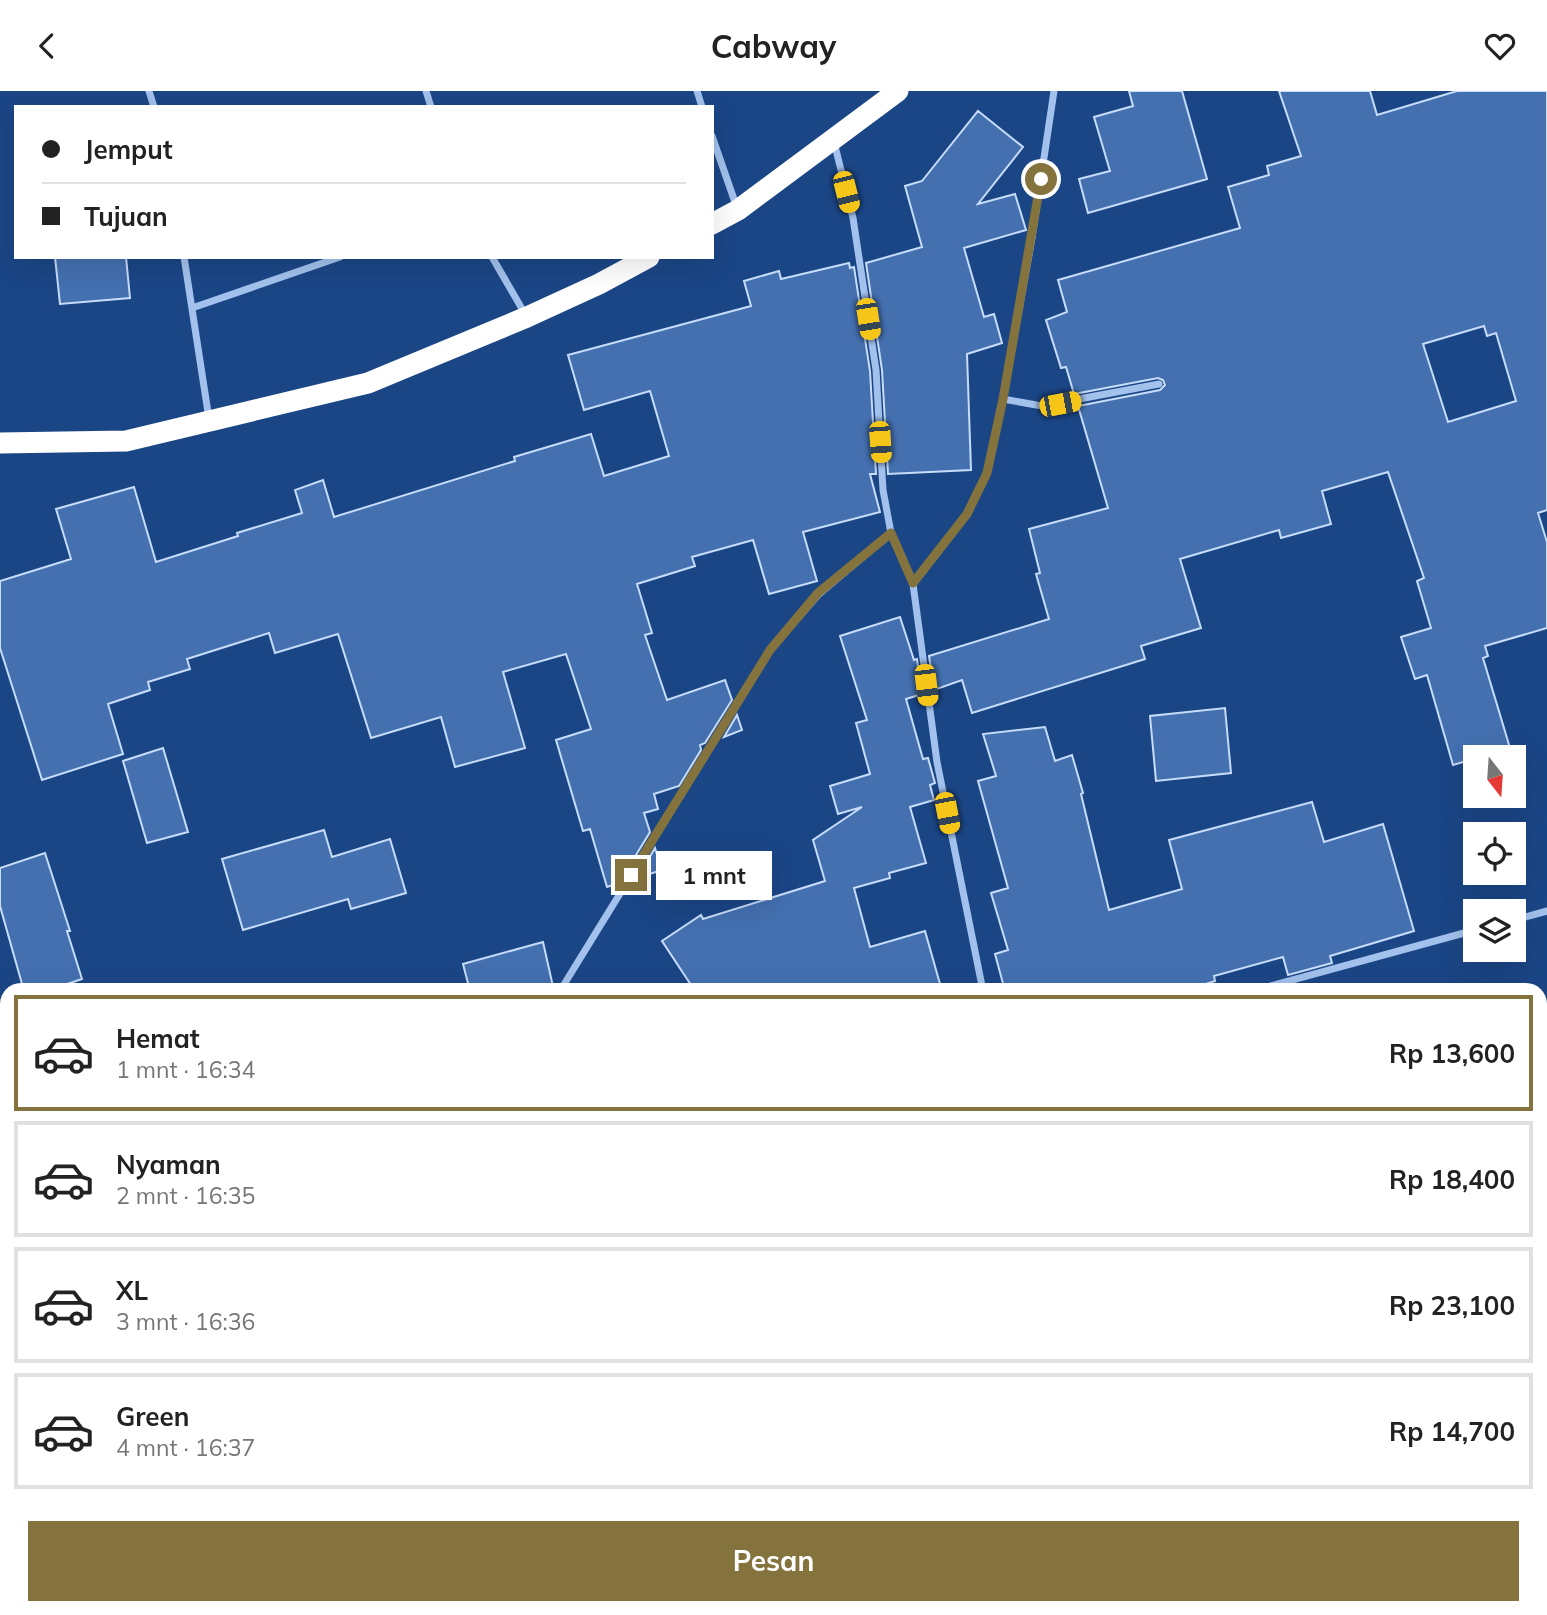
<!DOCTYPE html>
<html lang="id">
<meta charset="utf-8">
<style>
body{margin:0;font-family:Mulish,sans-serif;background:#f6f6f6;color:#222;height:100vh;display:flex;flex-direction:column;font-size:26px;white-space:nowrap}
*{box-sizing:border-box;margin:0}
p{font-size:23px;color:#767676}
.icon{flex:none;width:38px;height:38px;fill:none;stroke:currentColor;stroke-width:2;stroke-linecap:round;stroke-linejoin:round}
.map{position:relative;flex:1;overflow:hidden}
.sheet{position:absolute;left:0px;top:892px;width:1547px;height:632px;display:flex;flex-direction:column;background:#fff;border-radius:21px 21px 0 0;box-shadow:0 7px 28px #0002}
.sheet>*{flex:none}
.top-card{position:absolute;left:14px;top:14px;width:700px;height:154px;border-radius:0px;box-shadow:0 7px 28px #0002;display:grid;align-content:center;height:154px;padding:0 28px;background:#fff}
.needle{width:46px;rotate:163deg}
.controls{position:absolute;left:1463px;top:654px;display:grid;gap:14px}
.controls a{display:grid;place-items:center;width:63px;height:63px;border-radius:0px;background:#fff;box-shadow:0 7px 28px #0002;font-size:35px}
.end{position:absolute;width:32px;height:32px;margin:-16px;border:9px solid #85733d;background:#fff;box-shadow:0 0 0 4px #fff}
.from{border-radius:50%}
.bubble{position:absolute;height:49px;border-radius:0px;background:#fff;box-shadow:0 7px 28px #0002;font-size:23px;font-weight:700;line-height:49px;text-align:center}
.car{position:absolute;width:21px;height:42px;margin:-21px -10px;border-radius:9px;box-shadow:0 0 5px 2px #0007;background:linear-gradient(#f5c518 24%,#345 0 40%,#f5c518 0 76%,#345 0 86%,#f5c518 0)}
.top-card b{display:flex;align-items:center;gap:24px;height:66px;font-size:26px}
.top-card b+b{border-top:2px solid #e0e0e0}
.top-card i{width:18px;height:18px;background:#222}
ul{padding:12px 0 0;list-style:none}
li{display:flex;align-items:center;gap:21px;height:116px;margin:0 14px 10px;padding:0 14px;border:4px solid #e0e0e0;border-radius:0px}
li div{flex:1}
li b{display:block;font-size:26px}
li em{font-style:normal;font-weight:700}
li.selected{border-color:#85733d}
li>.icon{width:63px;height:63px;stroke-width:1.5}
.button{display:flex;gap:14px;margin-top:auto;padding:14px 28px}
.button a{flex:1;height:80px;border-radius:0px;background:#85733d;color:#fff;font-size:28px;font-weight:700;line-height:80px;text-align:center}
header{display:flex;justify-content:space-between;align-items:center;height:91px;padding:0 28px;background:#fff;font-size:32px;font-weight:700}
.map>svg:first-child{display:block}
.building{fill:#4470b0;stroke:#c7dcf9;stroke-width:2;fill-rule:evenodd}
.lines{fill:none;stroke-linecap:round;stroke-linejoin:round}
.street{stroke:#a2c1ec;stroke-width:7}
.highway{stroke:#fff;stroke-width:21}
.route{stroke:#85733d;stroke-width:9}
</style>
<header><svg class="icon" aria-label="back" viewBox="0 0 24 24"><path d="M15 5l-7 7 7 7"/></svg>Cabway<svg class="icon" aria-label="heart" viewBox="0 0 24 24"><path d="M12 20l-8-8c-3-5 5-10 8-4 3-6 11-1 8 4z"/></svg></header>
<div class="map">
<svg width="1547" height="1524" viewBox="0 0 1547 1524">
<rect width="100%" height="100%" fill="#1b4686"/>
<path class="building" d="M1129 0H1182L1207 88 1088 122 1079 88 1110 80 1094 26 1133 15Z
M1279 0H1370L1377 24 1457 0H1547V419L1538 422 1547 451V537L1485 555 1488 565 1483 567 1510 657 1453 674 1427 584 1415 588 1401 546 1431 537 1417 490 1424 487 1388 381 1322 400 1331 433 1281 447 1279 439 1180 468 1201 537 1141 555 1145 568 972 622 962 589 934 599 929 565 1049 528 1036 483 1040 482 1029 438 1108 417 1078 315 1160 299 1165 294 1163 289 1158 287 1074 303 1066 276 1061 277 1046 229 1067 221 1058 189 1240 137 1228 96 1269 84 1267 75 1301 65ZM1484 235 1487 245 1496 242 1516 310 1448 331 1423 253Z
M978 20 1023 56 978 113 1015 103 1026 139 964 157 984 226 994 223 1002 252 967 263 971 379 888 383 882 279 866 172 922 156 905 95 922 90Z
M55 166H126L130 207 60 213Z
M849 172 850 177 854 176 870 280 876 383H870L880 421 803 441 817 490 769 503 753 449 692 466 695 475 637 493 652 542 645 544 667 609 725 589 732 609 705 652 700 654 701 659 679 695 654 703 658 718 644 722 650 741 619 792 607 796 590 738 583 740 556 649 591 638 566 563 503 581 525 657 455 676 441 626 371 647 338 543 275 562 269 542 187 568 190 578 148 591 150 599 108 613 123 663 42 689 0 557V490L71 468 56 418 134 396 156 471 238 445 237 442 302 422 295 399 323 389 334 426 515 370 514 366 591 343 604 385 669 365 650 300 584 319 568 264 751 215 744 190 779 180 781 188Z
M900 526 914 569 917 568 922 603 906 608 923 668 928 667 935 692 930 694 934 709 910 716 926 772 889 782 890 787 854 797 870 856 925 840 942 900H695L662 850 701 824 703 828 825 790 813 749 862 716 838 723 830 695 870 683 856 632 867 629 840 545Z
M1225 617 1231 682 1156 690 1150 625Z
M737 624 742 639 724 646Z
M1045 636 1055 670 1072 664 1083 702 1081 703 1109 819 1182 798 1169 749 1312 711 1324 751 1383 733 1414 840 1330 865 1332 872 1288 884 1283 866 1214 885 1215 890 1184 900H1005L995 863 1008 859 991 802 1008 797 978 690 996 685 983 643Z
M163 657 188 741 147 752 123 670Z
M324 739 332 766 390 748 406 802 351 818 348 808 243 839 222 768Z
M655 757 662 779 637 787Z
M45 762 70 840H67L82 888 46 900H24L0 815V777Z
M543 851 554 900H470L463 873Z"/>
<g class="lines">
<path class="street" d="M149 0 154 16
M426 0 431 16
M697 0 702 16
M712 45 737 117
M834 51 853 127 876 279 883 399 891 442 913 493 937 671 983 900
M184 166 209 328
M492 166 525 223
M192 217 340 166
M1003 308 1042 315 1159 293
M913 493 967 423 987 382 1003 308 1032 147 1054 0
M1514 829 1547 820
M560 900 770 559 819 503 891 442
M1252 900 1475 839
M0 1332 7 1330
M0 1441 7 1437
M991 1524 993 1517"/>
<path class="highway" d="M712 133 738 119 898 0
M0 352 126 350 368 292 527 226 599 193 649 166"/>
</g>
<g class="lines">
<path class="route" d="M631 784 770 559 818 502 891 442 913 492 967 423 987 382 1003 308 1041 88"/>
</g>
</svg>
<div class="controls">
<a><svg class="needle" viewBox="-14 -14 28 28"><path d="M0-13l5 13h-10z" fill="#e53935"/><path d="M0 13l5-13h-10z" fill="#767676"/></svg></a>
<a><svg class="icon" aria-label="locate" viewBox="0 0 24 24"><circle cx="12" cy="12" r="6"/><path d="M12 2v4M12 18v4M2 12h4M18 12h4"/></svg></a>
<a><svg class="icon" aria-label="layers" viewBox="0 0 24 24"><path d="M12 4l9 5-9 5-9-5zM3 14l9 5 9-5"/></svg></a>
</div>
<i class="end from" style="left:1041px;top:88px"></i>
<i class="end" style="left:631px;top:784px"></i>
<div class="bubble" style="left:656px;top:760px;width:116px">1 mnt</div>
<i class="car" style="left:846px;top:101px;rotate:166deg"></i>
<i class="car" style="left:868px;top:228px;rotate:171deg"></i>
<i class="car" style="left:1060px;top:313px;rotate:79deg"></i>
<i class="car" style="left:880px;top:351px;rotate:176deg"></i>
<i class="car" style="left:926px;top:594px;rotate:173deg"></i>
<i class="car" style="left:947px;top:722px;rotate:169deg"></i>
<div class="top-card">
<b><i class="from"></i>Jemput</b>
<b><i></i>Tujuan</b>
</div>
<section class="sheet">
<ul>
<li class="selected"><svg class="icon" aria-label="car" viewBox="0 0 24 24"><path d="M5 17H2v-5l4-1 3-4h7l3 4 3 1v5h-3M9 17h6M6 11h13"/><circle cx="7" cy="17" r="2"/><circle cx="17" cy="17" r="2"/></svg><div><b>Hemat</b><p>1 mnt · 16:34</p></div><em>Rp 13,600</em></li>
<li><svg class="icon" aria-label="car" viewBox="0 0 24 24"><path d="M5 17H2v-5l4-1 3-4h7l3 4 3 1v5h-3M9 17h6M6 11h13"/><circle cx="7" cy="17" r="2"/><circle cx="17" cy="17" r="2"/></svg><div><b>Nyaman</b><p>2 mnt · 16:35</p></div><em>Rp 18,400</em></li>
<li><svg class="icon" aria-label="car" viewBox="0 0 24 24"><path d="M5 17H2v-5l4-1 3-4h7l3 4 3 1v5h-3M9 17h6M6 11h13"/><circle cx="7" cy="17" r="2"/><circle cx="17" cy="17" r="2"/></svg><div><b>XL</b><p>3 mnt · 16:36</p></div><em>Rp 23,100</em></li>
<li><svg class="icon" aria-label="car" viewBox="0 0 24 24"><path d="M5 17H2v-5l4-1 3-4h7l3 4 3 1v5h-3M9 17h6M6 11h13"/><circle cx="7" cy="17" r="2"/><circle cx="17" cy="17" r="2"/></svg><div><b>Green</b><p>4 mnt · 16:37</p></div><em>Rp 14,700</em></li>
</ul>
<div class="button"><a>Pesan</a></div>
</section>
</div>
